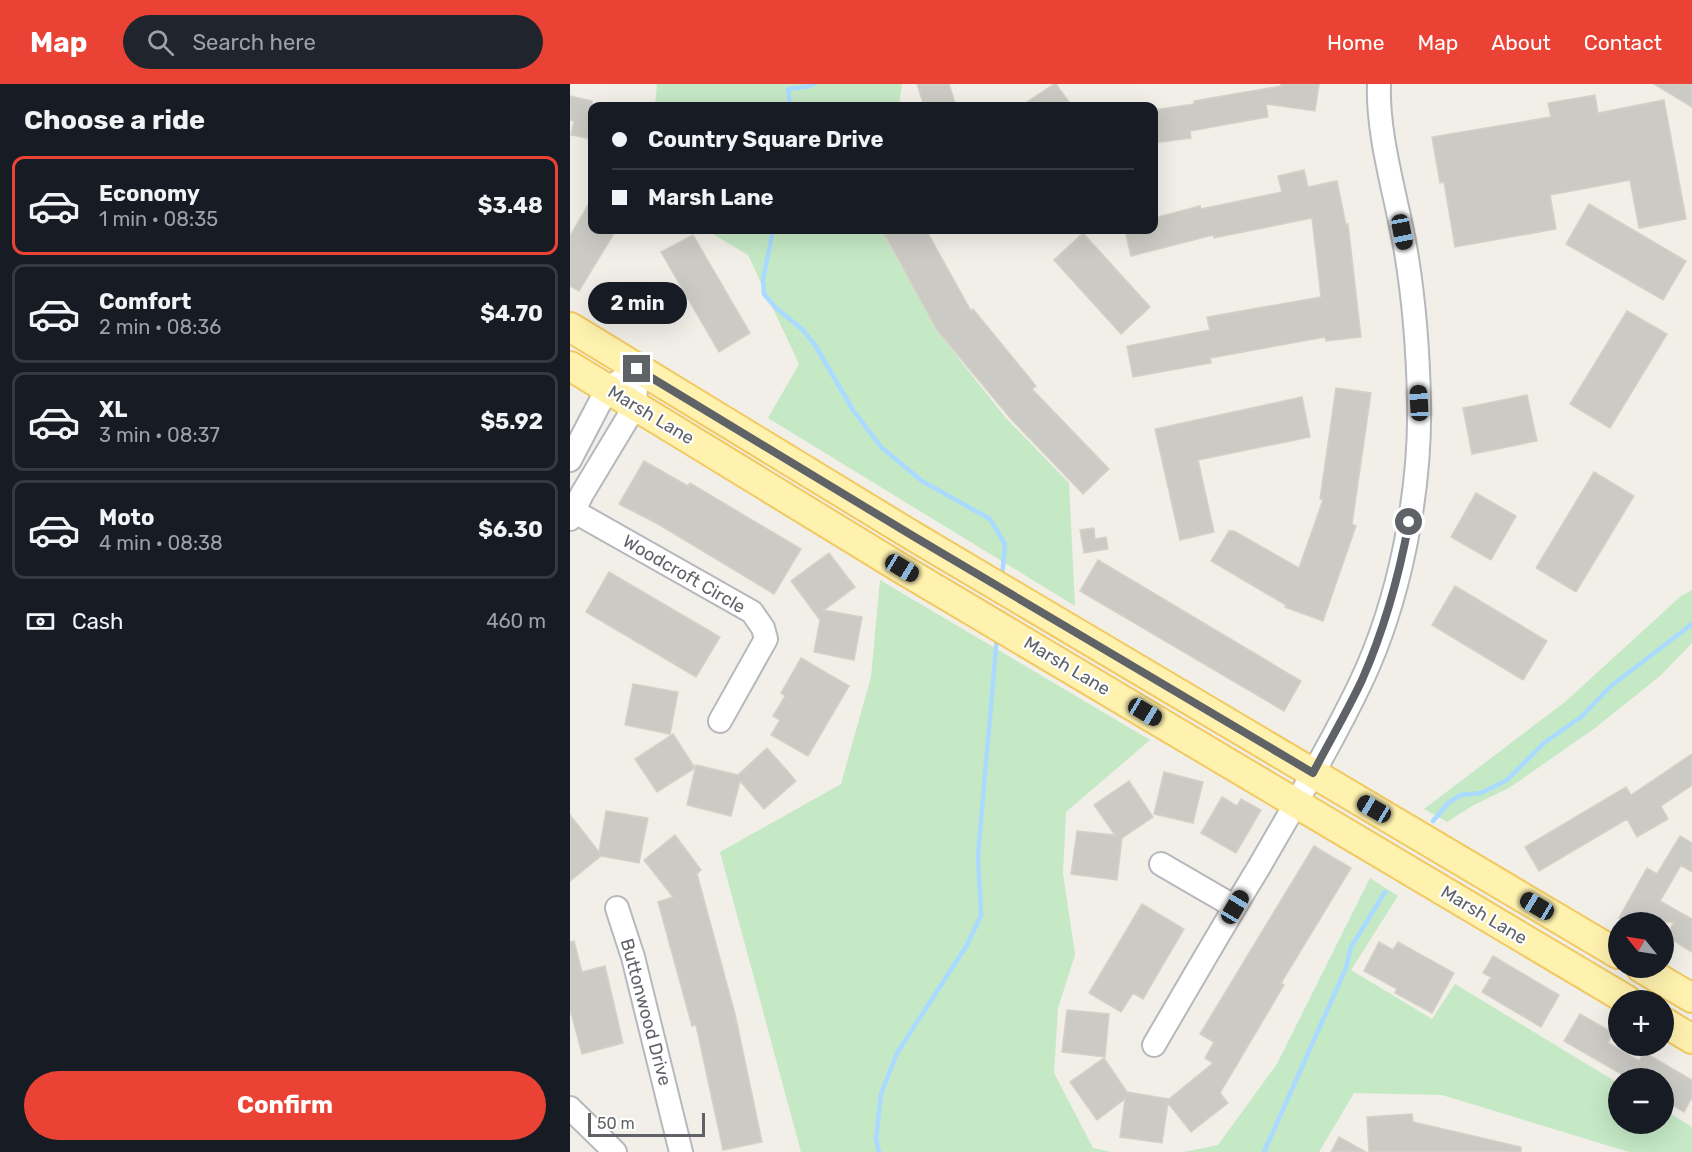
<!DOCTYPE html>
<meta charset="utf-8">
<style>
body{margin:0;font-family:Rubik,sans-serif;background:#20242c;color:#f1f3f6;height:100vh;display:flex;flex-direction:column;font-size:22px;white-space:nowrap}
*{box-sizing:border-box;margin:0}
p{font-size:20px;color:#9ea1a6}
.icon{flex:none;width:33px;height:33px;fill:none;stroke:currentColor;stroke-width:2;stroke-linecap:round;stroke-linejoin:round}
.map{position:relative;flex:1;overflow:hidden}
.drawer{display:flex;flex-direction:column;background:#171b24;width:570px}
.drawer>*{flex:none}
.guide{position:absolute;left:18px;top:18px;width:570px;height:132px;border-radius:12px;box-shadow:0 6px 24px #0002;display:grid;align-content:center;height:132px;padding:0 24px;background:#171b24}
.needle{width:39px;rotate:300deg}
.tools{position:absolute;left:1038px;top:828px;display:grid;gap:12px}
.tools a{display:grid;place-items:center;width:66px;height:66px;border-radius:50%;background:#171b24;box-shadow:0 6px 24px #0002;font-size:30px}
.scale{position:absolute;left:18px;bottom:15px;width:117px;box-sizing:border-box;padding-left:6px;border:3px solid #5f6368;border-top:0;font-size:16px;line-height:21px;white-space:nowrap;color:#5f6368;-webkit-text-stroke:4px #fff;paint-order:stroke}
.end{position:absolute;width:27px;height:27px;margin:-14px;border:8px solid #5f6368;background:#fff;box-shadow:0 0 0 3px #fff}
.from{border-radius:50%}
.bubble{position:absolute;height:42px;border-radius:21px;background:#171b24;box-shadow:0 6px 24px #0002;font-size:20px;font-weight:700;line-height:42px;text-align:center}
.car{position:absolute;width:18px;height:36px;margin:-18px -9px;border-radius:8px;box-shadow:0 0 4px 2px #0007;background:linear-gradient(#222 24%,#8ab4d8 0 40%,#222 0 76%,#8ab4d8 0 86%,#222 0)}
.guide b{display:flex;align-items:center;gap:21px;height:57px;font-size:22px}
.guide b+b{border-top:2px solid #363941}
.guide i{width:15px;height:15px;background:#f1f3f6}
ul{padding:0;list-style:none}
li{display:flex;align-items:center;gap:18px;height:99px;margin:0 12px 9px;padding:0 12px;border:3px solid #363941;border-radius:12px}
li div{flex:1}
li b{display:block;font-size:22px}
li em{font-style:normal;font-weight:700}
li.selected{border-color:#ea4335}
li>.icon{width:54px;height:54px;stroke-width:1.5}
h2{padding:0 24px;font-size:27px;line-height:72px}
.pay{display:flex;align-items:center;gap:15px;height:66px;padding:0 24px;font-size:22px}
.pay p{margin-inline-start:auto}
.button{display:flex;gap:12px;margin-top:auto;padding:12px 24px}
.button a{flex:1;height:69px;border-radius:36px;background:#ea4335;color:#fff;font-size:24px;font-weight:700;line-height:69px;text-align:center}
header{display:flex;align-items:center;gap:36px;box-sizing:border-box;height:84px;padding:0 30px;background:#ea4335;color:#fff}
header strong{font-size:28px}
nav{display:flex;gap:33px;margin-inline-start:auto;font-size:21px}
.search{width:420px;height:54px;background:#20242c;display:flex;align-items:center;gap:15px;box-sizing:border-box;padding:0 21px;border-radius:33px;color:#9ea1a6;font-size:22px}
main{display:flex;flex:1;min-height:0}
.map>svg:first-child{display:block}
.green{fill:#c5e8c5}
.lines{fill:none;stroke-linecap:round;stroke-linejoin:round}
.stream{stroke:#aadaff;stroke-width:4.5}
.building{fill:#cccac5;stroke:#d6d1c6;stroke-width:1.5}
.minor-casing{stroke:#b5b8bc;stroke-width:26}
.major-casing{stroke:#f2c960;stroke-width:32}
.minor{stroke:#fff;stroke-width:22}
.major{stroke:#fff2af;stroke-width:28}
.route{stroke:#5f6368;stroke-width:8}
.labels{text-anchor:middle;stroke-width:4.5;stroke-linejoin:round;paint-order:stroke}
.street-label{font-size:18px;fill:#5f6368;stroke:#fff}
</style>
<header>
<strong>Map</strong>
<div class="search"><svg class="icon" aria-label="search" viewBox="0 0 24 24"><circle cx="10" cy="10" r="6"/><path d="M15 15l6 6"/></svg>Search here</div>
<nav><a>Home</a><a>Map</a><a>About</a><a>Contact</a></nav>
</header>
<main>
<section class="drawer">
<h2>Choose a ride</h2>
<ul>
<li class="selected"><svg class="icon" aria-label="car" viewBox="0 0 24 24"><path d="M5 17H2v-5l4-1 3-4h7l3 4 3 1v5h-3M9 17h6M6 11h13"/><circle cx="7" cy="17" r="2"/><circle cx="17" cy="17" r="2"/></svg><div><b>Economy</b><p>1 min · 08:35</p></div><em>$3.48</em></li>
<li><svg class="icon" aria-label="car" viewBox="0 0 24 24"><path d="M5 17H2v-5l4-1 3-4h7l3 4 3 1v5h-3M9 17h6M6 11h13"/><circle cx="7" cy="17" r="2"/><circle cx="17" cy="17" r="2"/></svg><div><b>Comfort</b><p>2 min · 08:36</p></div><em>$4.70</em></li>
<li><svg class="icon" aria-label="car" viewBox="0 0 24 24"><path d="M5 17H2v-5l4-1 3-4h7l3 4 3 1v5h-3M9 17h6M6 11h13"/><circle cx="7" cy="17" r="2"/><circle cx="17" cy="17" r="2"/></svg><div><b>XL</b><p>3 min · 08:37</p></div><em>$5.92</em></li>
<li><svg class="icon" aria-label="car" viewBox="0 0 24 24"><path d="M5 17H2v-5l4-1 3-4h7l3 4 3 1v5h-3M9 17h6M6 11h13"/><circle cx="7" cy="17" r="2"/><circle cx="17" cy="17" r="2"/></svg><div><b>Moto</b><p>4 min · 08:38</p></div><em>$6.30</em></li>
</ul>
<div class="pay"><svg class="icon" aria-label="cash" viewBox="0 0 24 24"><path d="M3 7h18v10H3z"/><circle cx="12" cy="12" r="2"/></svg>Cash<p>460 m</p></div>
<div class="button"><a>Confirm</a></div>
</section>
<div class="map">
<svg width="1122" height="1068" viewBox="0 0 1122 1068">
<rect width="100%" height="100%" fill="#f1efe8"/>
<path class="green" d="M87 0H332L329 22H85Z
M136 146H315V153L367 247 435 333 499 399 505 522 198 334 229 280 178 171Z
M310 496 580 656 496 728 493 789 505 871 488 924 484 989 523 1064 541 1068H231L150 768 271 700 301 593Z
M1122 506V559L1090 592 1025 644 939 704 902 722 877 738 854 725 995 618 1111 512Z
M800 794 828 812 781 886 862 935 885 900 1048 999V1040H1094V1026L1122 1043V1068H1059L872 1011 784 1009 749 1068H614L648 1061 707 980Z"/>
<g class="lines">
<path class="stream" d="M220 22 218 5 240 2 244 0
M203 146 193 196 194 210 205 223 233 246 245 261 283 326 311 363 352 397 420 435 435 460 432 493
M863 737 879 718 891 711 911 709 937 696 975 658 1011 633 1041 602 1122 540
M309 1068 306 1055 311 1010 327 969 397 861 411 831 408 772 427 552
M694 1068 776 884 781 863 815 808"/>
</g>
<path class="building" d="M347 0H379L386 22H354Z
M484 0H486L502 22H451Z
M711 0H749L745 27 696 20 698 33 620 47 621 54 584 59V26L624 20V17L711 2Z
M1084 0H1122V23Z
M1025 11 1028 29 1094 16 1116 135 1069 144 1060 96 980 111 986 145 885 163 874 98 870 99 862 53 981 33 978 19Z
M0 12 22 17V55L1 51 4 37 0 36Z
M734 86 738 103 767 97 776 141 778 140 791 253 756 257 755 253 640 274 641 279 563 293 557 262 640 246 637 233 751 213 742 134 644 154 643 151 561 172 555 146H584V134L630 122 631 125 712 108 708 92Z
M22 114V146H46L9 207 0 202V152Z
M1019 120 1116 177 1093 216 996 160Z
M325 146H356L401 227 403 225 466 302 462 305 539 385 513 410 441 335 367 246 315 151Z
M513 149 580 223 551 250 484 176Z
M123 151 180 249 149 268 91 168Z
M1057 227 1097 250 1040 344 1000 320Z
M766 304 801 309 782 440 786 442 753 537 715 523 716 521 641 477 659 447H664L729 484 753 416 750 415Z
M957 311 967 357 902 370 893 324Z
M732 313 740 353 628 376 644 448 610 456 585 345Z
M74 377 118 402 120 399 231 465 204 510 88 440 49 420Z
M1024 388 1064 412 1006 508 966 484Z
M906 409 946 432 921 476 881 453Z
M524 444 525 455 536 453 538 465 514 469 510 446Z
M259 469 285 503 254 526 292 533 284 576 244 568 250 536 221 497Z
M528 476 731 597 714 627 510 507Z
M39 488 150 553 126 593 16 528Z
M885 502 977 557 953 596 862 541Z
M231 574 279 602 238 672 201 651 210 636 203 632 215 612 211 609Z
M63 600 108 608 100 650 55 641Z
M103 650 125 684 87 708 65 675Z
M197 664 226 697 194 725 170 697 161 732 117 721 126 681 168 691Z
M1122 670V701L1091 722 1098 735 1067 753 1057 735 969 787 955 763 1056 703 1061 711Z
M594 688 633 698 623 739 584 730Z
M559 697 583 733 552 754 547 796 501 790 507 747 545 751 524 721Z
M652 713 667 722 671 715 691 726 666 769 631 749Z
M36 727 78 734 69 779 31 772 0 797V731L29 768Z
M105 751 131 786 127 790 165 930 192 1058 153 1066 126 941 122 942 88 818 103 813 74 776Z
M1110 752 1122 759V788L1111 781 1090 817 1122 835V868L1096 852 1104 838H1057L1049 834 1077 784 1087 790Z
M744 762 781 784 711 899 714 901 650 1009 658 1019 621 1048 598 1019 592 1059 550 1053 555 1015 527 1036 500 998 534 974 557 1008 599 1015 643 979 635 974 644 958 630 950Z
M572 820 614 845 573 915 563 909 551 928 519 909Z
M4 857 12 888 35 882 53 959 12 970 0 925V858Z
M809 858 823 866 828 858 884 889 862 929 825 909 827 905 794 887Z
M923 872 989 911 971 943 912 908 921 893 913 889Z
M497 926 539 930 535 973 492 968Z
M1010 930 1043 949 1038 959 1069 977 1074 968 1122 996V1013L1114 1028 1094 1016V994H1058L994 957Z
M842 1030 843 1038 951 1063V1068H799L797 1033Z
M769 1053 796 1068H761Z"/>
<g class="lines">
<defs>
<path id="minor" d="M0 376 37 305 51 296
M0 425 182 528 193 544 196 555 150 637
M0 435 12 410 65 322 67 285
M591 780 665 823
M47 824 63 873 111 1068
M584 961C619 901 653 842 689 783 724 722 761 661 791 598 830 516 851 407 849 317 848 267 844 216 836 168 827 114 807 53 809 0
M0 1024 45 1068"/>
<path id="major" d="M0 243 343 452 1048 870
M0 282 332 485 1057 916
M1071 884 1122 914
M1094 938 1122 955"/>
</defs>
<use href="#minor" class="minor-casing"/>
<use href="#major" class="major-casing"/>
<use href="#minor" class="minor"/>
<use href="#major" class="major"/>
</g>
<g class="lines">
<path class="route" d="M67 285 343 452 743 689C759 658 777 628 792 596 814 546 829 492 839 438"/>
</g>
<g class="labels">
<g class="street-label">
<text transform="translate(81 331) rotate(31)" y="6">Marsh Lane</text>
<text transform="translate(114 490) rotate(30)" y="6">Woodcroft Circle</text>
<text transform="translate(497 582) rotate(31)" y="6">Marsh Lane</text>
<text transform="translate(914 831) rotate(31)" y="6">Marsh Lane</text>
<text transform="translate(76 928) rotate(75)" y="6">Buttonwood Drive</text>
</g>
</g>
</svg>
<div class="tools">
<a><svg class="needle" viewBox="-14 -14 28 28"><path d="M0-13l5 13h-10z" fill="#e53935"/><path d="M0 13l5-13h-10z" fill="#9ea1a6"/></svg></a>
<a>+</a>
<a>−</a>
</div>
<div class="scale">50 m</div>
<i class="end from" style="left:839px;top:438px"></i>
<i class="end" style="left:67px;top:285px"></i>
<div class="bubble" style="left:18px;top:198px;width:99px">2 min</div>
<i class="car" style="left:832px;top:148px;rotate:169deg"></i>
<i class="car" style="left:849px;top:319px;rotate:357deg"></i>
<i class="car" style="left:332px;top:484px;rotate:121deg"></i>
<i class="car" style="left:575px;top:628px;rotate:121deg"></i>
<i class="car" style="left:804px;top:725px;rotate:300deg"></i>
<i class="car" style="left:967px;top:822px;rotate:301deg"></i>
<i class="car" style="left:665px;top:823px;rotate:31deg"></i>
<div class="guide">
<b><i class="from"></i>Country Square Drive</b>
<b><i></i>Marsh Lane</b>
</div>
</div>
</main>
